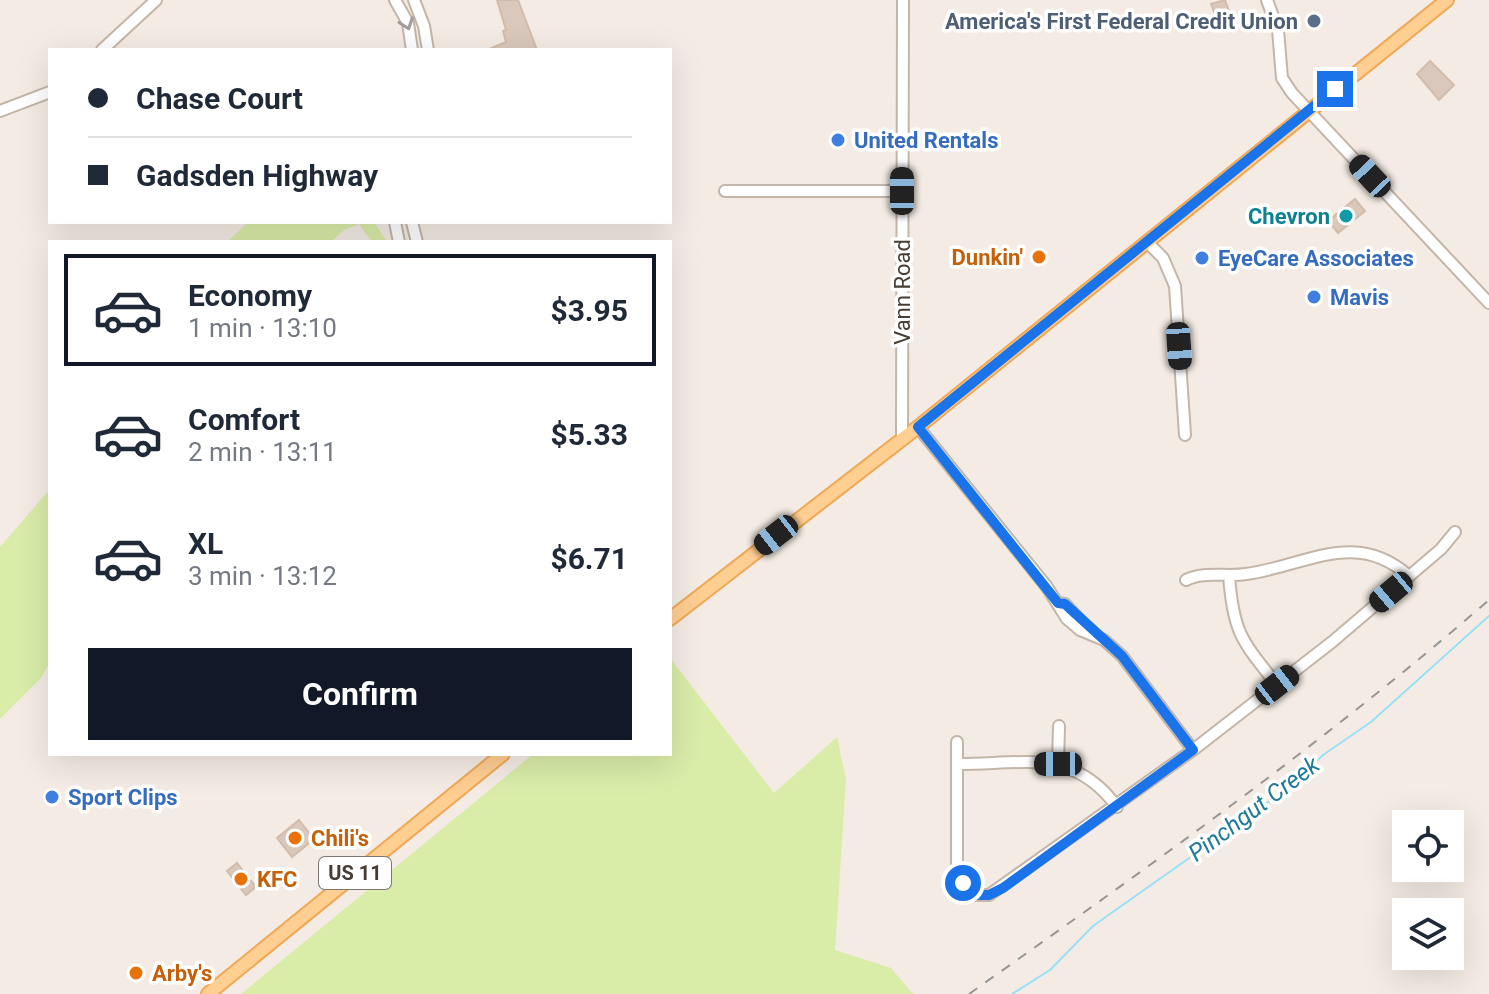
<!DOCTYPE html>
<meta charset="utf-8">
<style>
body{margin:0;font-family:Roboto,sans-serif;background:#f2f2f3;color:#1f2937;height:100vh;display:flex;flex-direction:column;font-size:30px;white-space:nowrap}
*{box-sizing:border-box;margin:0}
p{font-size:26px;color:#747a83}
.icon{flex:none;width:44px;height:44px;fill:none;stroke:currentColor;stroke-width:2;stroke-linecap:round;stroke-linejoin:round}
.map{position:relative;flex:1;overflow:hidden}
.details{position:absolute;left:48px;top:240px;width:624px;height:516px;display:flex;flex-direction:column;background:#fff;border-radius:0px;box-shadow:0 8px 32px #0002}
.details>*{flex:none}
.guide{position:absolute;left:48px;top:48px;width:624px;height:176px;border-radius:0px;box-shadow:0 8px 32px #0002;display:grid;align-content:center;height:176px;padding:0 40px;background:#fff}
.buttons{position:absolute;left:1392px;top:810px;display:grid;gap:16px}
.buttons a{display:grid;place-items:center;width:72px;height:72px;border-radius:0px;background:#fff;box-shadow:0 8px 32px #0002;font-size:40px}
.end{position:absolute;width:36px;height:36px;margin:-18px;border:10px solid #1a73e8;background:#fff;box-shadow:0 0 0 4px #fff}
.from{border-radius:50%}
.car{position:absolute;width:24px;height:48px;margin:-24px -12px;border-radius:10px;box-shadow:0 0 6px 2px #0007;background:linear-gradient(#222 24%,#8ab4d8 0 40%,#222 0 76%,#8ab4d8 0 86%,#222 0)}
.guide b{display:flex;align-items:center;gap:28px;height:76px;font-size:30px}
.guide b+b{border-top:2px solid #e0e1e3}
.guide i{width:20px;height:20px;background:#1f2937}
ul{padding:14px 0 0;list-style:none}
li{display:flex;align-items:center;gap:24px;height:112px;margin:0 16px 12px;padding:0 24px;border:4px solid transparent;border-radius:0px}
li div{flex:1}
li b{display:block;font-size:30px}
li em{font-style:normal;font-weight:700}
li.current{border-color:#111827}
li>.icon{width:72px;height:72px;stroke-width:1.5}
.cta{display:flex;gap:16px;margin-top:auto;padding:16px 40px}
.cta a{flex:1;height:92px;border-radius:0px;background:#111827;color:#fff;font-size:32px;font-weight:700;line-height:92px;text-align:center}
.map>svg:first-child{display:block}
.green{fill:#d9eca8}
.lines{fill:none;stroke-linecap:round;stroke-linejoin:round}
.stream{stroke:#99e0f7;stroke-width:2}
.building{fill:#d9c8bb;stroke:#d2bcab;stroke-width:2}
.minor-casing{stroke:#c3b5a8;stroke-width:14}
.major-casing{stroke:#efa856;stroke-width:16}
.minor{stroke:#fff;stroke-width:10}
.major{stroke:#ffce91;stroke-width:12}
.rail{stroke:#959595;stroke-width:2;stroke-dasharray:10 10;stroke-linecap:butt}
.oneway{stroke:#a29e99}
.route{stroke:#1a73e8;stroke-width:10}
.service-dot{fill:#5c6f8a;stroke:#fff;stroke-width:3}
.shop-dot{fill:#3f7fe0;stroke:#fff;stroke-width:3}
.culture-dot{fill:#0f9aa8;stroke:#fff;stroke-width:3}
.food-dot{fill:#e8710a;stroke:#fff;stroke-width:3}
.labels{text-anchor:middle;stroke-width:7;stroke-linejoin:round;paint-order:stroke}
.shield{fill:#fff;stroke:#7e7670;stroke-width:2}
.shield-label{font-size:20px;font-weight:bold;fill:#463c33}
.service-label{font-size:22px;font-weight:bold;fill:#4e5e75;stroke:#fff;text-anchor:end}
.shop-label{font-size:22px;font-weight:bold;fill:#366cbe;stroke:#fff;text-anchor:start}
.culture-label{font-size:22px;font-weight:bold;fill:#0d838f;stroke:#fff;text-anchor:end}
.food-label{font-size:22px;font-weight:bold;fill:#c56008;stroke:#fff;text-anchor:start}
.street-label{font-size:22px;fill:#463c33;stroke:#fff}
.water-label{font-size:24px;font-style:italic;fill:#1f7a9a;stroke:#fff}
</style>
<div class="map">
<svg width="1489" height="994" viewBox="0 0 1489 994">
<rect width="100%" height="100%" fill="#f4ece4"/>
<path class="green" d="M248 222H374L387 242H372L359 224 344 230 331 242H227Z
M50 489V662L41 678 0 719V547Z
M670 658 774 793 837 737 846 779 835 950 891 968 913 994H241L533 754H670Z"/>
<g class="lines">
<path class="stream" d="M1012 994 1050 970 1093 926 1291 786 1323 755 1371 722 1489 616"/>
</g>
<path class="building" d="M497 0H518L537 50H487L506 42 503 31 506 30Z
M1225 0 1234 25 1221 30 1211 4Z
M1430 61 1454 85 1439 100 1417 74Z
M1355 199 1365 211 1338 233 1328 221Z
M299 820 314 839 292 857 277 838Z
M237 863 256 887 246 895 227 871Z"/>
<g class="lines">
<defs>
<path id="minor" d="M395 0 408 23 412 50
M414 0 424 26 428 50
M1267 0 1278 30 1282 78 1292 93 1489 303
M102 50 156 0
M0 111 50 92
M725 191H902
M395 222 399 242
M412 222 417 242
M1147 242 1163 258 1175 286 1185 435
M918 427 1047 587 1067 619 1080 630 1104 640 1122 656 1193 750
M902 440 903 0
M1229 575C1233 633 1242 641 1277 685
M1186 580C1203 571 1227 577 1246 574 1306 566 1355 528 1409 576
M1058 603 1065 604 1093 634
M957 742V870L972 895H989L1193 750 1332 642 1441 549 1455 532
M959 764C1025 764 1074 748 1117 807
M1058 764 1059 726"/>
<path id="major" d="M670 619 918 427 1447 0
M208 994 503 754"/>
</defs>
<use href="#minor" class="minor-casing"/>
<use href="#major" class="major-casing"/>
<use href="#minor" class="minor"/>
<use href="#major" class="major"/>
<path class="rail" d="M969 994C1147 868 1324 743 1489 600"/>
</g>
<defs><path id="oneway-chevron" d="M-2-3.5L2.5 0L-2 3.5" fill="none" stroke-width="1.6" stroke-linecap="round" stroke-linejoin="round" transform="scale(2)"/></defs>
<use class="oneway" href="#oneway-chevron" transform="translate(407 24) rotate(71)"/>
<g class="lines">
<path class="route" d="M963 883 972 895H989L1003 888 1193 750 1122 656 1065 604 1058 603 918 427 1335 89"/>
</g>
<circle class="service-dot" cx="1314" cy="21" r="8"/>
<g class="shop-dot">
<circle cx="838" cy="140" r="8"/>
<circle cx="1202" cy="258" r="8"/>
<circle cx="1314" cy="297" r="8"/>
<circle cx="52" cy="797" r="8"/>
</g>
<circle class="culture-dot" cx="1346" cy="216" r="8"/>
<g class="food-dot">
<circle cx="1039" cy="257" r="8"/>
<circle cx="295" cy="838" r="8"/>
<circle cx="241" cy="879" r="8"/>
<circle cx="136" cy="973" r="8"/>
</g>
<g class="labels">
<rect class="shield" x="319" y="857" width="72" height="32" rx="6"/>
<g class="shield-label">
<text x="355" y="880">US 11</text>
</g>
<g class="service-label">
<text x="1298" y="29">America's First Federal Credit Union</text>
</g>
<g class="shop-label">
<text x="854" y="148">United Rentals</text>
<text x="1218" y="266">EyeCare Associates</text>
<text x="1330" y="305">Mavis</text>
<text x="68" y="805">Sport Clips</text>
</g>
<g class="culture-label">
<text x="1330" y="224">Chevron</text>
</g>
<g class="food-label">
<text x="1023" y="265" text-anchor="end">Dunkin'</text>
<text x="311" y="846">Chili's</text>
<text x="257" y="887">KFC</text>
<text x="152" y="981">Arby's</text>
</g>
<g class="street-label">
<text transform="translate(902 292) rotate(-90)" y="8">Vann Road</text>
</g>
<g class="water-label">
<text transform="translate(1254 809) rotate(-37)" y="8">Pinchgut Creek</text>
</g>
</g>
</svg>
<div class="buttons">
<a><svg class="icon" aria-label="locate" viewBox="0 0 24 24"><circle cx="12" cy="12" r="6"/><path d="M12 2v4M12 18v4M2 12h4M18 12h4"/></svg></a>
<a><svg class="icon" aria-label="layers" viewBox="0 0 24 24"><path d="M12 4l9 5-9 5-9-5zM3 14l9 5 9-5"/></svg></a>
</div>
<i class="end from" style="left:963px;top:883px"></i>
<i class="end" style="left:1335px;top:89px"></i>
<i class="car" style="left:1370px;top:176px;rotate:317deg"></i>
<i class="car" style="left:902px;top:191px;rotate:0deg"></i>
<i class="car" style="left:1179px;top:346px;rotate:176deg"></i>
<i class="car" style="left:776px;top:535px;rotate:232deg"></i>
<i class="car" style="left:1391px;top:592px;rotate:230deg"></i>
<i class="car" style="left:1277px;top:685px;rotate:52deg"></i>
<i class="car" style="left:1058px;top:764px;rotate:270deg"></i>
<div class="guide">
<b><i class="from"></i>Chase Court</b>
<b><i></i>Gadsden Highway</b>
</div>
<section class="details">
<ul>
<li class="current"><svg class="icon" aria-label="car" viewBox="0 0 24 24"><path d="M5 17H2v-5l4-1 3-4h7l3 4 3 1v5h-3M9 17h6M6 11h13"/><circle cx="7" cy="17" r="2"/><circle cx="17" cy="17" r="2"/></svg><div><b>Economy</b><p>1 min · 13:10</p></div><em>$3.95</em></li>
<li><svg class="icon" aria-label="car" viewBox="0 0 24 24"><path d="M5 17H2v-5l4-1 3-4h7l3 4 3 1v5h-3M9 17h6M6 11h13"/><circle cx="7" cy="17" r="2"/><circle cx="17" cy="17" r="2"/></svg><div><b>Comfort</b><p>2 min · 13:11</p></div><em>$5.33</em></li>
<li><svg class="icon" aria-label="car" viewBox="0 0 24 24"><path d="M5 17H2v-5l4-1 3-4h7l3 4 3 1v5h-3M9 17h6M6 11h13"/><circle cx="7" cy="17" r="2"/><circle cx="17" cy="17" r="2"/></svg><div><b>XL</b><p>3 min · 13:12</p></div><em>$6.71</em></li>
</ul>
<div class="cta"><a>Confirm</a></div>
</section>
</div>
